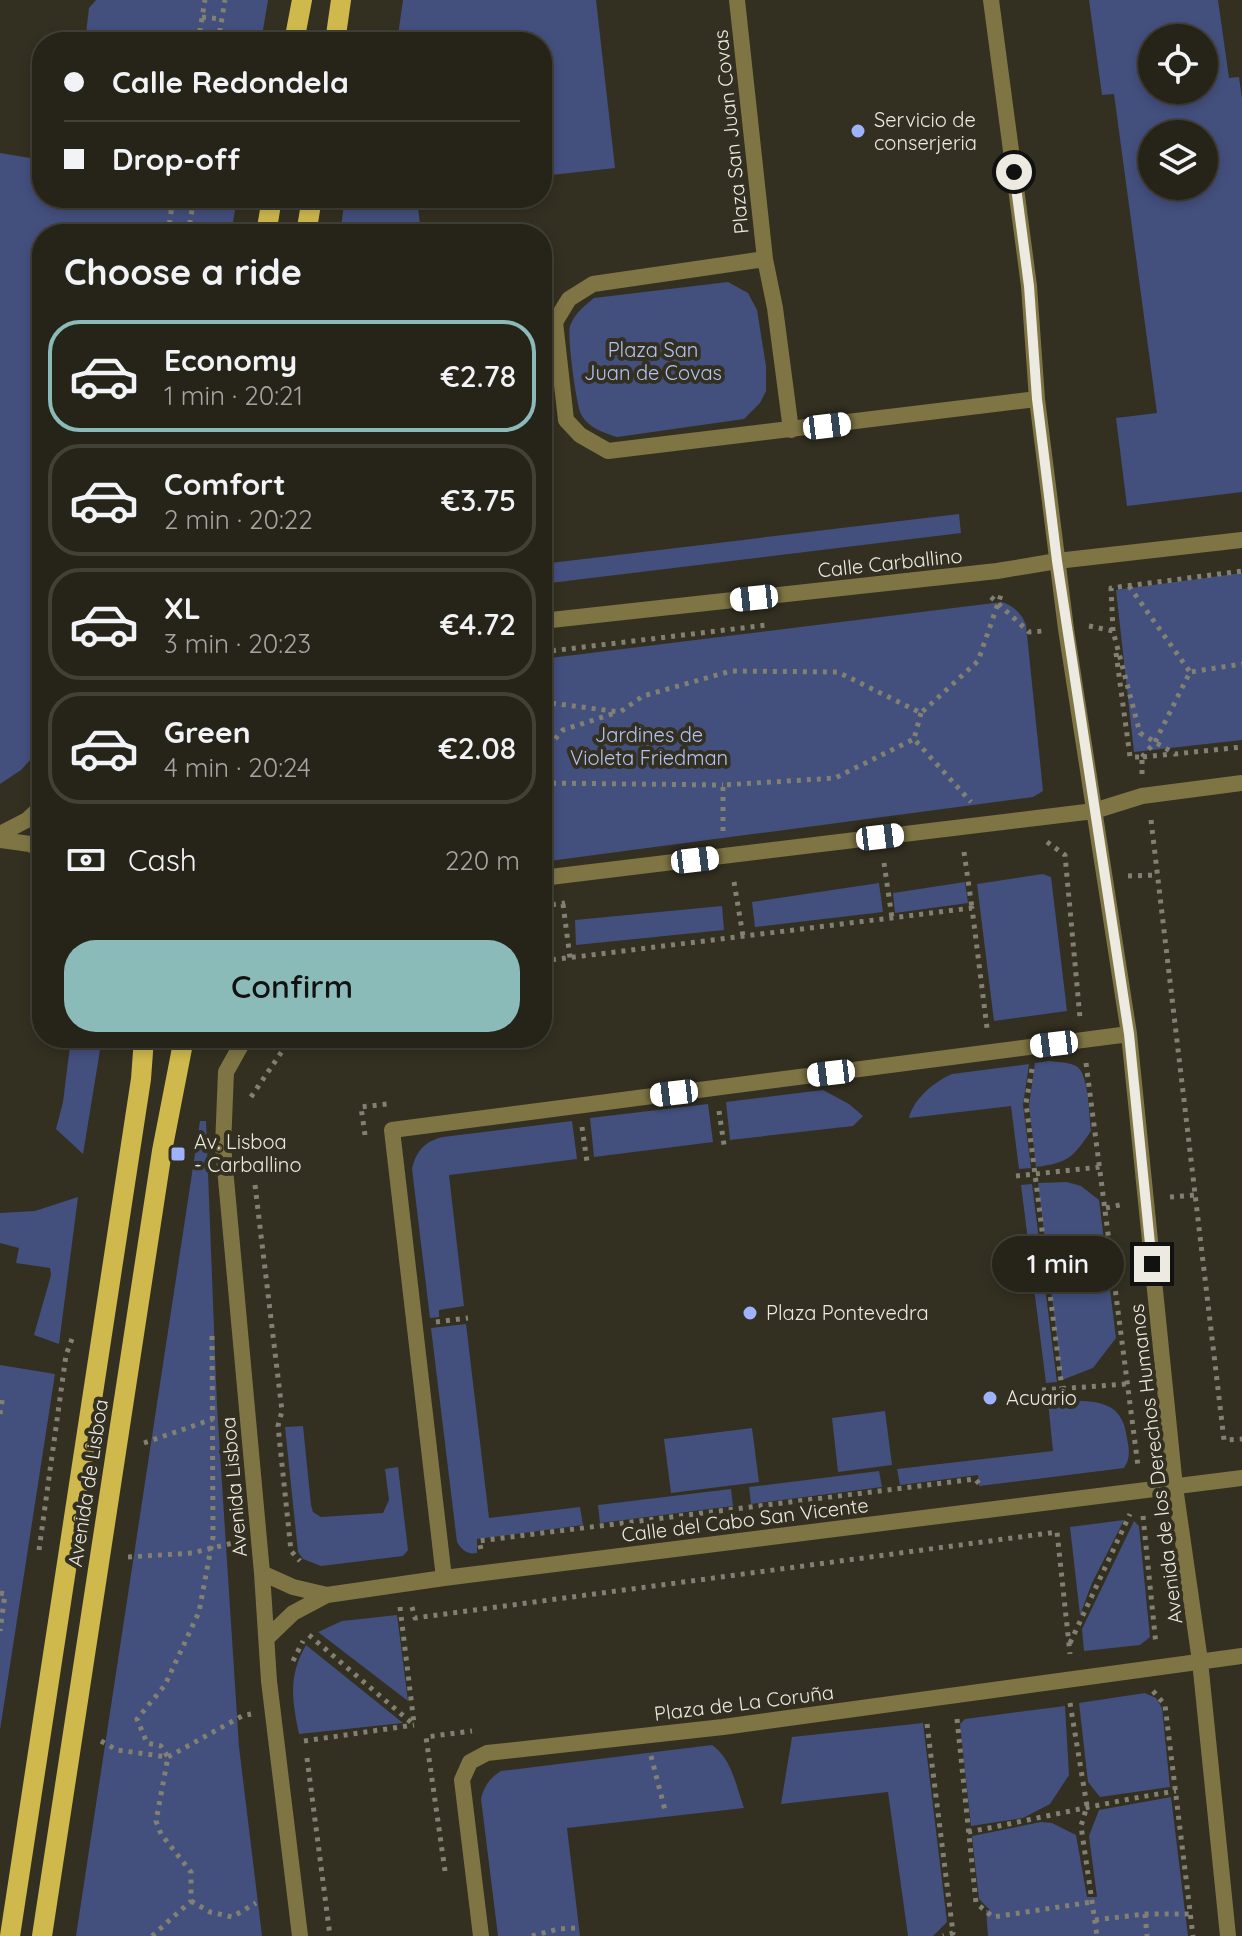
<!DOCTYPE html>
<meta charset="utf-8">
<style>
body{margin:0;font-family:Quicksand,sans-serif;background:#323026;color:#f1f3f6;height:100vh;display:flex;flex-direction:column;font-size:30px;white-space:nowrap}
*{box-sizing:border-box;margin:0}
p{font-size:26px;color:#a4a4a2}
.icon{flex:none;width:44px;height:44px;fill:none;stroke:currentColor;stroke-width:2;stroke-linecap:round;stroke-linejoin:round}
.map{position:relative;flex:1;overflow:hidden}
.panel{position:absolute;left:32px;top:224px;width:520px;height:824px;display:flex;flex-direction:column;background:#262419;border-radius:32px;box-shadow:0 4px 12px #0003,0 0 0 2px #424138}
.panel>*{flex:none}
.hud{position:absolute;left:32px;top:32px;width:520px;height:176px;border-radius:32px;box-shadow:0 4px 12px #0003,0 0 0 2px #424138;display:grid;align-content:center;height:176px;padding:0 32px;background:#262419}
.buttons{position:absolute;left:1138px;top:24px;display:grid;gap:16px}
.buttons a{display:grid;place-items:center;width:80px;height:80px;border-radius:50%;background:#262419;box-shadow:0 4px 12px #0003,0 0 0 2px #424138;font-size:40px}
.end{position:absolute;width:36px;height:36px;margin:-18px;border:10px solid #eceae1;background:#111;box-shadow:0 0 0 4px #111}
.from{border-radius:50%}
.bubble{position:absolute;height:56px;border-radius:28px;background:#262419;box-shadow:0 4px 12px #0003,0 0 0 2px #424138;font-size:26px;font-weight:600;line-height:56px;text-align:center}
.car{position:absolute;width:24px;height:48px;margin:-24px -12px;border-radius:10px;box-shadow:0 0 6px 2px #0007;background:linear-gradient(#fff 24%,#345 0 40%,#fff 0 76%,#345 0 86%,#fff 0)}
.hud b{display:flex;align-items:center;gap:28px;height:76px;font-size:30px}
.hud b+b{border-top:2px solid #424138}
.hud i{width:20px;height:20px;background:#f1f3f6}
ul{padding:0;list-style:none}
li{display:flex;align-items:center;gap:24px;height:112px;margin:0 16px 12px;padding:0 16px;border:4px solid #424138;border-radius:32px}
li div{flex:1}
li b{display:block;font-size:30px}
li em{font-style:normal;font-weight:600}
li.on{border-color:#8bbbb9}
li>.icon{width:72px;height:72px;stroke-width:1.5}
h2{padding:0 32px;font-size:36px;line-height:96px}
.pay{display:flex;align-items:center;gap:20px;height:88px;padding:0 32px;font-size:30px}
.pay p{margin-inline-start:auto}
.button{display:flex;gap:16px;margin-top:auto;padding:16px 32px}
.button a{flex:1;height:92px;border-radius:32px;background:#8bbbb9;color:#111;font-size:32px;font-weight:600;line-height:92px;text-align:center}
.map>svg:first-child{display:block}
.green{fill:#434f7d;fill-rule:evenodd}
.lines{fill:none;stroke-linecap:round;stroke-linejoin:round}
.path{stroke:#828073;stroke-width:5;stroke-dasharray:4 6;stroke-linecap:butt}
.minor{stroke:#7f7544;stroke-width:16}
.primary{stroke:#cfb94d;stroke-width:20}
.route{stroke:#eceae1;stroke-width:10}
.poi-dot{fill:#9fb3fd;stroke:#333021;stroke-width:3}
.labels{text-anchor:middle;stroke-width:8;stroke-linejoin:round;paint-order:stroke}
.poi-label{font-size:20px;fill:#eceae1;stroke:#333021;text-anchor:start}
.street-label{font-size:20px;fill:#eceae1;stroke:#333021}
.park-label{font-size:20px;fill:#b3c3f5;stroke:#333021}
</style>
<div class="map">
<svg width="1242" height="1936" viewBox="0 0 1242 1936">
<rect width="100%" height="100%" fill="#333021"/>
<path class="green" d="M96 0H268L261 42H85L89 8Z
M403 0H596L615 168 542 176V42H397Z
M1089 0H1218L1229 78 1239 77 1242 98V492L1127 506 1116 418 1157 413 1114 94 1102 95ZM1204 38V90H1152V38ZM1152 134H1204V186H1152Z
M0 153 42 160V198H237L231 234H42V747L21 770 0 784Z
M345 198H417L421 234H340Z
M728 282 748 293 757 310 766 366V391L760 403 744 419 617 437C604 433 587 427 581 414 576 403 567 337 570 326 575 313 584 306 594 298Z
M959 514 961 533 542 584V564Z
M1242 573V740L1134 752 1116 590Z
M1002 602C1014 606 1022 614 1026 625L1043 791 1033 797 542 862V659Z
M1043 874 1051 877 1067 1011 994 1021 977 884Z
M965 882 968 903 895 913 893 893Z
M879 883 883 912 755 927 752 902Z
M722 906 724 930 576 945 575 920Z
M71 1038H102L83 1154 56 1129 63 1102Z
M1049 1061C1057 1062 1069 1062 1076 1066 1089 1072 1089 1117 1091 1131 1073 1157 1069 1163 1036 1167L1029 1105 1035 1063Z
M1029 1064 1023 1105 1031 1168 1019 1169 1011 1106 909 1118C914 1098 934 1082 952 1074Z
M823 1090 849 1104 863 1116 853 1126 730 1140 726 1102Z
M708 1104 713 1142 594 1157 590 1118Z
M200 1121H206L217 1406 239 1747 262 1936H76Z
M572 1121 577 1159 449 1175 464 1306 439 1310V1317L430 1318 412 1169C416 1151 425 1141 443 1137Z
M1067 1182 1081 1186 1099 1200 1116 1338 1093 1368 1062 1380 1038 1183Z
M1032 1184 1057 1382 1046 1383 1021 1185Z
M78 1197 59 1344 34 1335 51 1275 50 1268 16 1263 19 1248 0 1243V1213L35 1211Z
M466 1324 489 1518 580 1507 583 1525 477 1539V1553C467 1555 462 1550 457 1542L431 1328Z
M0 1365 55 1374 0 1730Z
M1065 1400C1096 1402 1122 1399 1127 1438 1129 1449 1131 1458 1124 1468L979 1486 978 1475 900 1485 897 1469 1053 1451 1048 1402Z
M885 1411 892 1465 838 1472 832 1418Z
M303 1426 311 1505 313 1512 321 1517 383 1513 389 1500 385 1469 398 1467 408 1550 403 1556 321 1566 303 1559 298 1552 285 1427Z
M752 1428 759 1482 671 1493 664 1439Z
M879 1471 882 1487 751 1504 749 1487Z
M731 1489 733 1506 600 1523 598 1505Z
M1124 1520 1092 1583 1080 1615 1070 1527Z
M1134 1521 1139 1526 1150 1637 1140 1645 1084 1651 1082 1629Z
M397 1615 408 1701 318 1632 342 1621Z
M306 1645 403 1723 299 1734C292 1699 288 1677 306 1645Z
M1145 1693 1156 1698 1162 1708 1170 1787 1100 1797 1088 1782 1079 1703Z
M1065 1706 1069 1775 1050 1804 1023 1818 971 1826 960 1724 965 1719Z
M923 1723 947 1922 933 1936H908L888 1792 781 1804 792 1737Z
M712 1745C732 1759 736 1786 744 1808L567 1828 580 1936H498L481 1799C484 1786 490 1778 501 1771Z
M1171 1797 1188 1936H988L986 1910H990L979 1899 972 1836 1041 1822 1052 1823 1076 1835 1087 1897H1097L1089 1836 1099 1810Z"/>
<g class="lines">
<path class="path" d="M202 17 222 19
M362 38 382 40
M198 42 205 0
M218 42 225 0
M168 234 173 198
M188 234 194 198
M1129 586 1190 672
M991 597 1029 632 1043 631
M1089 626 1113 631 1140 733 1175 754 1242 747
M1113 631 1111 588 1242 571
M542 652 767 625
M1116 653 1130 757H1142V774
M542 702 620 712 643 696 731 671 838 672 921 713 978 661 1001 595
M921 713 914 739 971 802
M542 754 563 730 615 713
M1142 757 1155 742 1190 672 1242 664
M1143 757 1173 754
M542 783 723 785
M1151 820 1224 1440 1242 1439
M723 831V785L835 778 914 739
M1047 842 1065 855 1080 1018
M964 852 972 908
M884 863 892 918
M1128 876 1157 875
M734 882 743 936
M563 904 570 958
M542 906 565 903
M542 961 972 908 987 1028
M1086 1063 1138 1466
M1032 1069 1026 1103 1062 1389
M251 1097 291 1038
M719 1111 724 1145
M582 1127 587 1162
M365 1135 361 1107 387 1104
M1016 1176 1100 1167
M255 1185 282 1411 278 1426 291 1551 300 1561
M1170 1197 1195 1195
M1106 1208 1124 1204
M436 1322 468 1318
M1042 1390 1127 1384
M0 1414 3 1395
M144 1443 213 1419
M1143 1516 1156 1645
M481 1549 479 1541 975 1479 982 1487
M39 1550 66 1355 72 1339
M128 1557 192 1553 237 1542
M0 1593 5 1594 0 1631
M400 1607 414 1724
M412 1607 415 1618 1057 1532 1070 1654
M309 1635 414 1725
M1070 1643 1130 1514
M293 1661 303 1641
M1153 1691 1165 1705 1193 1936
M1070 1703 1087 1806 1081 1826 1097 1936
M957 1719 976 1903 993 1917 1092 1902
M927 1724 953 1933 943 1936
M101 1741 117 1750 168 1757 242 1716 251 1714
M304 1741 414 1725
M651 1756 666 1814
M307 1758 330 1936
M968 1832C1037 1819 1106 1802 1176 1791
M445 1871 426 1737 472 1731
M191 1901 210 1912 232 1917 256 1903
M1145 1914 1147 1936
M1095 1920 1145 1914H1190
M152 1936 191 1901V1872L161 1834 156 1821 168 1757 161 1746 147 1743 137 1719 165 1685 199 1612 213 1537 212 1333
M532 1936 558 1929 577 1928"/>
<path class="minor" d="M737 0 765 259 775 308 791 430
M991 0 1029 286 1037 399 1066 629 1129 1034 1175 1487 1200 1661 1228 1936
M765 259 593 284 569 299 555 322 566 420 580 435 608 451 1037 399
M542 621 997 571 1057 561 1242 540
M0 834 27 820 42 806
M0 840 30 844 42 850
M542 878 1094 811 1142 796 1242 783
M245 1038 226 1072 223 1146 262 1573 269 1681 300 1936
M262 1573 293 1587 327 1595
M444 1578 392 1130 1129 1034
M267 1638 293 1613 327 1595 444 1578 1242 1478
M481 1936 462 1780 470 1762 487 1753 723 1727 1242 1656"/>
<path class="primary" d="M294 42 302 0
M335 42 341 0
M266 234 272 198
M306 234 312 198
M10 1936 141 1079 144 1038
M42 1936 162 1151 184 1038"/>
</g>
<g class="lines">
<path class="route" d="M1014 172 1029 286 1037 399 1057 561 1129 1034 1152 1264"/>
</g>
<g class="poi-dot">
<circle cx="858" cy="131" r="8"/>
<rect x="170" y="1146" width="16" height="16" rx="4"/>
<circle cx="750" cy="1313" r="8"/>
<circle cx="990" cy="1398" r="8"/>
</g>
<g class="labels">
<g class="poi-label">
<text x="874" y="127">Servicio de<tspan x="874" dy="23">conserjeria</tspan></text>
<text x="194" y="1149">Av. Lisboa<tspan x="194" dy="23">- Carballino</tspan></text>
<text x="766" y="1320">Plaza Pontevedra</text>
<text x="1006" y="1405">Acuario</text>
</g>
<g class="street-label">
<text transform="translate(731 132) rotate(-96)" y="7">Plaza San Juan Covas</text>
<text transform="translate(890 563) rotate(-6)" y="7">Calle Carballino</text>
<text transform="translate(1156 1464) rotate(-97)" y="7">Avenida de los Derechos Humanos</text>
<text transform="translate(88 1483) rotate(-81)" y="7">Avenida de Lisboa</text>
<text transform="translate(234 1487) rotate(-95)" y="7">Avenida Lisboa</text>
<text transform="translate(745 1520) rotate(-7)" y="7">Calle del Cabo San Vicente</text>
<text transform="translate(744 1703) rotate(-7)" y="7">Plaza de La Coruña</text>
</g>
<g class="park-label">
<text x="653" y="357">Plaza San<tspan x="653" dy="23">Juan de Covas</tspan></text>
<text x="649" y="742">Jardines de<tspan x="649" dy="23">Violeta Friedman</tspan></text>
</g>
</g>
</svg>
<div class="buttons">
<a><svg class="icon" aria-label="locate" viewBox="0 0 24 24"><circle cx="12" cy="12" r="6"/><path d="M12 2v4M12 18v4M2 12h4M18 12h4"/></svg></a>
<a><svg class="icon" aria-label="layers" viewBox="0 0 24 24"><path d="M12 4l9 5-9 5-9-5zM3 14l9 5 9-5"/></svg></a>
</div>
<i class="end from" style="left:1014px;top:172px"></i>
<i class="end" style="left:1152px;top:1264px"></i>
<div class="bubble" style="left:992px;top:1236px;width:132px">1 min</div>
<i class="car" style="left:827px;top:426px;rotate:83deg"></i>
<i class="car" style="left:754px;top:598px;rotate:264deg"></i>
<i class="car" style="left:880px;top:837px;rotate:83deg"></i>
<i class="car" style="left:695px;top:860px;rotate:83deg"></i>
<i class="car" style="left:1054px;top:1044px;rotate:263deg"></i>
<i class="car" style="left:831px;top:1073px;rotate:263deg"></i>
<i class="car" style="left:674px;top:1093px;rotate:263deg"></i>
<div class="hud">
<b><i class="from"></i>Calle Redondela</b>
<b><i></i>Drop-off</b>
</div>
<section class="panel">
<h2>Choose a ride</h2>
<ul>
<li class="on"><svg class="icon" aria-label="car" viewBox="0 0 24 24"><path d="M5 17H2v-5l4-1 3-4h7l3 4 3 1v5h-3M9 17h6M6 11h13"/><circle cx="7" cy="17" r="2"/><circle cx="17" cy="17" r="2"/></svg><div><b>Economy</b><p>1 min · 20:21</p></div><em>€2.78</em></li>
<li><svg class="icon" aria-label="car" viewBox="0 0 24 24"><path d="M5 17H2v-5l4-1 3-4h7l3 4 3 1v5h-3M9 17h6M6 11h13"/><circle cx="7" cy="17" r="2"/><circle cx="17" cy="17" r="2"/></svg><div><b>Comfort</b><p>2 min · 20:22</p></div><em>€3.75</em></li>
<li><svg class="icon" aria-label="car" viewBox="0 0 24 24"><path d="M5 17H2v-5l4-1 3-4h7l3 4 3 1v5h-3M9 17h6M6 11h13"/><circle cx="7" cy="17" r="2"/><circle cx="17" cy="17" r="2"/></svg><div><b>XL</b><p>3 min · 20:23</p></div><em>€4.72</em></li>
<li><svg class="icon" aria-label="car" viewBox="0 0 24 24"><path d="M5 17H2v-5l4-1 3-4h7l3 4 3 1v5h-3M9 17h6M6 11h13"/><circle cx="7" cy="17" r="2"/><circle cx="17" cy="17" r="2"/></svg><div><b>Green</b><p>4 min · 20:24</p></div><em>€2.08</em></li>
</ul>
<div class="pay"><svg class="icon" aria-label="cash" viewBox="0 0 24 24"><path d="M3 7h18v10H3z"/><circle cx="12" cy="12" r="2"/></svg>Cash<p>220 m</p></div>
<div class="button"><a>Confirm</a></div>
</section>
</div>
